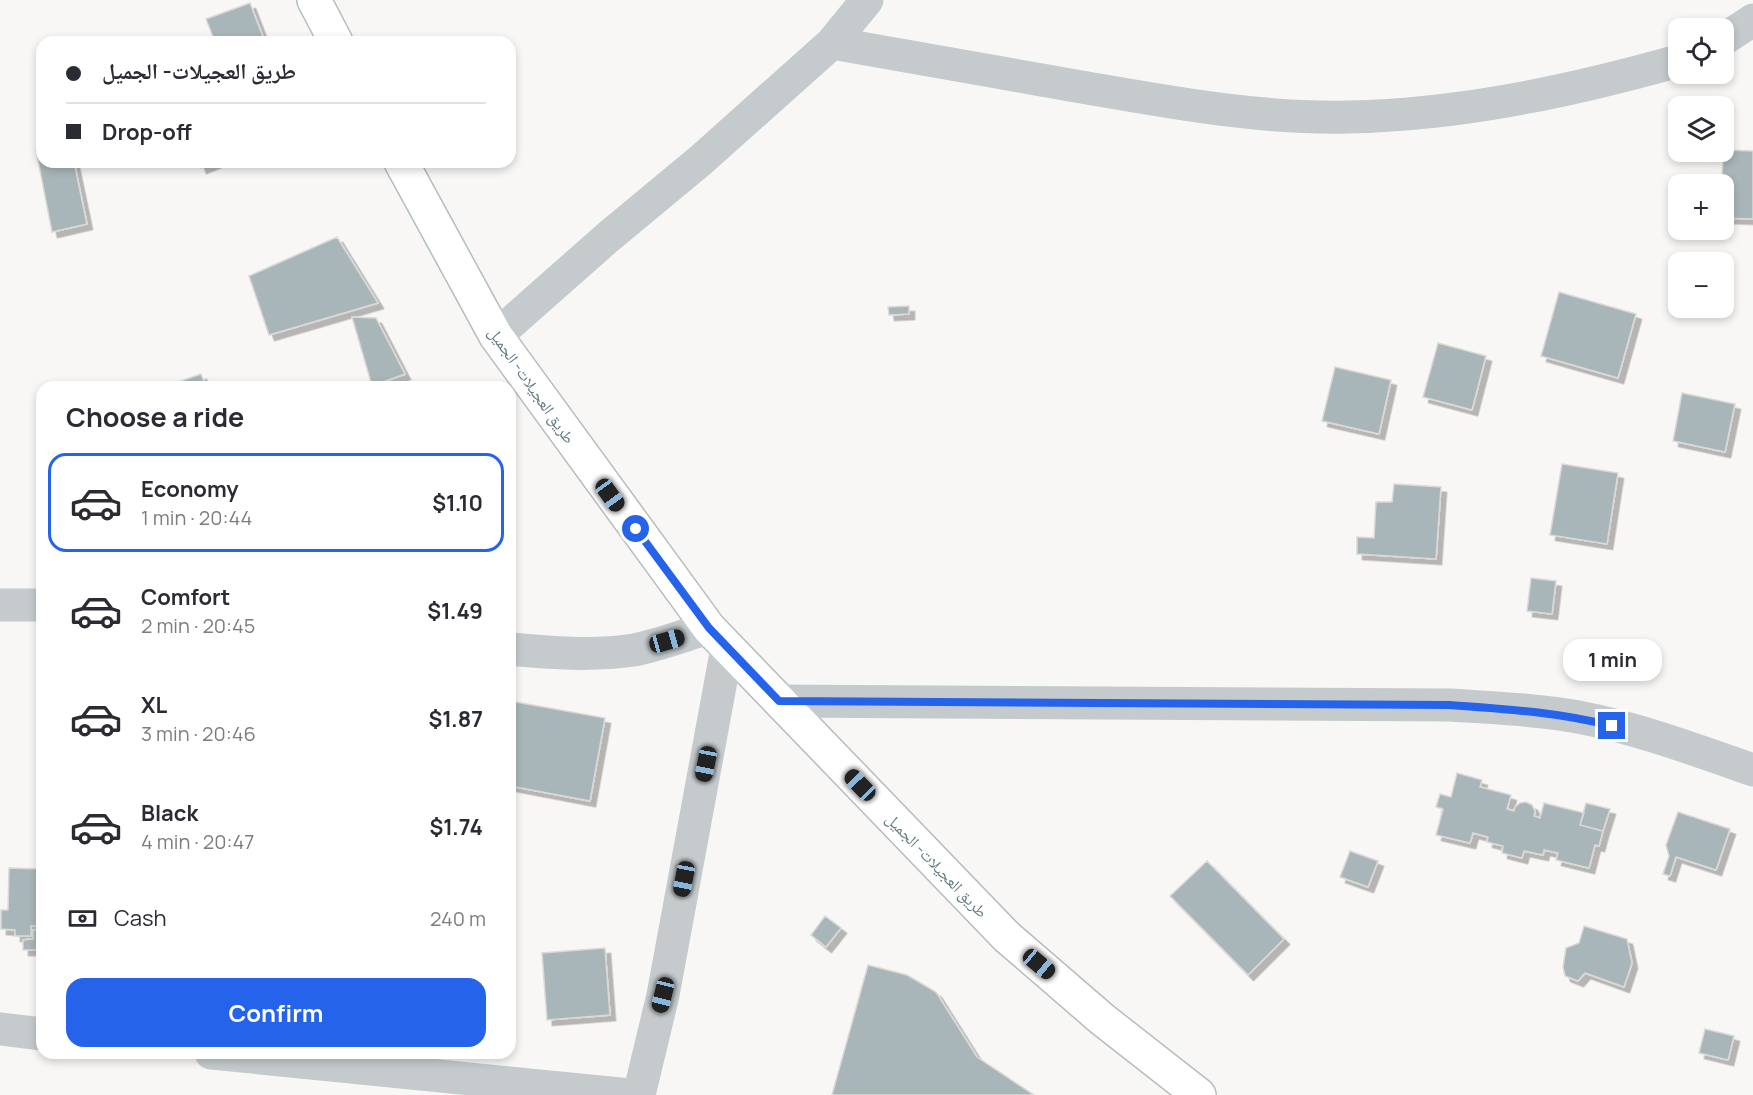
<!DOCTYPE html>
<meta charset="utf-8">
<style>
body{margin:0;font-family:Manrope,"Noto Naskh Arabic",sans-serif;background:#f2f2f3;color:#2b2b33;height:100vh;display:flex;flex-direction:column;font-size:22px;white-space:nowrap}
*{box-sizing:border-box;margin:0}
p{font-size:20px;color:#7c7c81}
.icon{flex:none;width:33px;height:33px;fill:none;stroke:currentColor;stroke-width:2;stroke-linecap:round;stroke-linejoin:round}
.map{position:relative;flex:1;overflow:hidden}
.drawer{position:absolute;left:36px;top:381px;width:480px;height:678px;display:flex;flex-direction:column;background:#fff;border-radius:18px;box-shadow:0 3px 9px #0003}
.drawer>*{flex:none}
.top-card{position:absolute;left:36px;top:36px;width:480px;height:132px;border-radius:18px;box-shadow:0 3px 9px #0003;display:grid;align-content:center;height:132px;padding:0 30px;background:#fff}
.controls{position:absolute;left:1668px;top:18px;display:grid;gap:12px}
.controls a{display:grid;place-items:center;width:66px;height:66px;border-radius:12px;background:#fff;box-shadow:0 3px 9px #0003;font-size:30px}
.end{position:absolute;width:27px;height:27px;margin:-14px;border:8px solid #2563eb;background:#fff;box-shadow:0 0 0 3px #fff}
.from{border-radius:50%}
.bubble{position:absolute;height:42px;border-radius:18px;background:#fff;box-shadow:0 3px 9px #0003;font-size:20px;font-weight:700;line-height:42px;text-align:center}
.car{position:absolute;width:18px;height:36px;margin:-18px -9px;border-radius:8px;box-shadow:0 0 4px 2px #0007;background:linear-gradient(#222 24%,#8ab4d8 0 40%,#222 0 76%,#8ab4d8 0 86%,#222 0)}
.top-card b{display:flex;align-items:center;gap:21px;height:57px;font-size:22px}
.top-card b+b{border-top:2px solid #e1e1e2}
.top-card i{width:15px;height:15px;background:#2b2b33}
ul{padding:0;list-style:none}
li{display:flex;align-items:center;gap:18px;height:99px;margin:0 12px 9px;padding:0 18px;border:3px solid transparent;border-radius:18px}
li div{flex:1}
li b{display:block;font-size:22px}
li em{font-style:normal;font-weight:700}
li.current{border-color:#2563eb}
li>.icon{width:54px;height:54px;stroke-width:1.5}
h2{padding:0 30px;font-size:27px;line-height:72px}
.pay{display:flex;align-items:center;gap:15px;height:66px;padding:0 30px;font-size:22px}
.pay p{margin-inline-start:auto}
.cta{display:flex;gap:12px;margin-top:auto;padding:12px 30px}
.cta a{flex:1;height:69px;border-radius:18px;background:#2563eb;color:#fff;font-size:24px;font-weight:700;line-height:69px;text-align:center}
.map>svg:first-child{display:block}
.building{fill:#a9b6b9;stroke:#dad9d7;stroke-width:1.5;filter:url(#shadow)}
.lines{fill:none;stroke-linecap:round;stroke-linejoin:round}
.primary-casing{stroke:#b5bdbf;stroke-width:36}
.street{stroke:#c5cbcd;stroke-width:33}
.primary{stroke:#fff;stroke-width:33}
.route{stroke:#2563eb;stroke-width:8}
.labels{text-anchor:middle;stroke-width:6;stroke-linejoin:round;paint-order:stroke}
.street-label{font-size:16px;fill:#607a82;stroke:#fff}
</style>
<div class="map">
<svg width="1753" height="1095" viewBox="0 0 1753 1095">
<defs>
<filter id="shadow"><feDropShadow dx="5.5" dy="5.5" stdDeviation="0" flood-color="#0004"/></filter>
</defs>
<rect width="100%" height="100%" fill="#f8f7f5"/>
<path class="building" d="M250 3 265 42H215L206 19Z
M42 149V162H74L87 224 52 232 36 150Z
M1724 150 1753 151V219L1724 218V184H1721Z
M199 162H216L201 168Z
M337 237 378 303 269 335 249 276Z
M1559 292 1636 314 1618 378 1541 356Z
M909 306V314L889 315 888 307Z
M352 317 376 318 405 374 372 386Z
M1438 343 1486 356 1472 410 1423 397Z
M1335 367 1391 380 1379 434 1322 421Z
M201 374 206 387H164Z
M1682 393 1735 404 1725 452 1673 441Z
M1562 464 1618 473 1607 544 1550 535Z
M1394 484 1441 487 1436 559 1357 554V537L1374 538 1376 502H1392Z
M1531 578 1556 581 1552 614 1527 611Z
M510 701 605 718 590 801 510 786Z
M1457 773 1482 780 1480 787 1511 795 1507 809 1514 811 1515 807 1520 803 1526 802 1532 805 1535 811 1534 816 1540 818 1544 803 1584 813 1580 825 1603 831 1599 846 1595 845 1589 868 1556 860 1558 853 1544 850 1543 855 1524 851 1522 858 1502 853 1503 846 1487 842 1488 837 1473 833 1470 843 1436 835 1443 809 1436 807 1440 794 1451 797Z
M1586 803 1610 809 1603 831 1580 825Z
M1678 812 1730 829 1716 870 1676 857 1670 876 1663 874 1669 856 1666 845Z
M1350 851 1378 861 1368 887 1340 877Z
M1207 861 1284 939 1248 975 1170 896Z
M9 868 41 869 42 926H31V936H15V930L1 929V910H8Z
M825 916 841 928 826 947 811 935Z
M1584 926 1627 939 1632 963 1624 987 1585 973 1578 981 1565 976 1563 967 1566 948 1579 943Z
M33 930H42V950H23V940L33 939Z
M605 948 610 1015 547 1020 542 953Z
M868 965 907 975 936 992 977 1057 1034 1095H832Z
M1705 1029 1734 1036 1728 1060 1699 1053Z"/>
<g class="lines">
<defs>
<path id="primary" d="M314 0 336 42
M401 162 496 336 709 628 1007 937 1102 1019 1199 1095"/>
</defs>
<use href="#primary" class="primary-casing"/>
<path class="street" d="M1724 39 1753 20
M832 43C917 58 1002 73 1087 88 1173 103 1261 119 1348 117 1460 115 1571 91 1678 61
M496 336 607 238 701 160 832 43 867 0
M0 605H42
M510 649C551 653 593 656 634 650 659 645 685 635 709 628
M779 701 1450 705C1492 708 1536 709 1578 717 1637 728 1696 750 1753 770
M0 1029 42 1034
M211 1053 630 1095
M639 1095 663 995 727 648"/>
<use href="#primary" class="primary"/>
</g>
<g class="lines">
<path class="route" d="M636 529 709 628 779 701 1450 705C1505 709 1559 712 1612 726"/>
</g>
<g class="labels">
<g class="street-label">
<text transform="translate(532 385) rotate(55)" y="6">طريق العجيلات- الجميل</text>
<text transform="translate(937 865) rotate(46)" y="6">طريق العجيلات- الجميل</text>
</g>
</g>
</svg>
<div class="controls">
<a><svg class="icon" aria-label="locate" viewBox="0 0 24 24"><circle cx="12" cy="12" r="6"/><path d="M12 2v4M12 18v4M2 12h4M18 12h4"/></svg></a>
<a><svg class="icon" aria-label="layers" viewBox="0 0 24 24"><path d="M12 4l9 5-9 5-9-5zM3 14l9 5 9-5"/></svg></a>
<a>+</a>
<a>−</a>
</div>
<i class="end from" style="left:636px;top:529px"></i>
<i class="end" style="left:1612px;top:726px"></i>
<div class="bubble" style="left:1563px;top:639px;width:99px">1 min</div>
<i class="car" style="left:610px;top:495px;rotate:144deg"></i>
<i class="car" style="left:667px;top:641px;rotate:74deg"></i>
<i class="car" style="left:706px;top:764px;rotate:191deg"></i>
<i class="car" style="left:860px;top:785px;rotate:316deg"></i>
<i class="car" style="left:684px;top:879px;rotate:191deg"></i>
<i class="car" style="left:1039px;top:964px;rotate:130deg"></i>
<i class="car" style="left:663px;top:995px;rotate:194deg"></i>
<div class="top-card">
<b><i class="from"></i>طريق العجيلات- الجميل</b>
<b><i></i>Drop-off</b>
</div>
<section class="drawer">
<h2>Choose a ride</h2>
<ul>
<li class="current"><svg class="icon" aria-label="car" viewBox="0 0 24 24"><path d="M5 17H2v-5l4-1 3-4h7l3 4 3 1v5h-3M9 17h6M6 11h13"/><circle cx="7" cy="17" r="2"/><circle cx="17" cy="17" r="2"/></svg><div><b>Economy</b><p>1 min · 20:44</p></div><em>$1.10</em></li>
<li><svg class="icon" aria-label="car" viewBox="0 0 24 24"><path d="M5 17H2v-5l4-1 3-4h7l3 4 3 1v5h-3M9 17h6M6 11h13"/><circle cx="7" cy="17" r="2"/><circle cx="17" cy="17" r="2"/></svg><div><b>Comfort</b><p>2 min · 20:45</p></div><em>$1.49</em></li>
<li><svg class="icon" aria-label="car" viewBox="0 0 24 24"><path d="M5 17H2v-5l4-1 3-4h7l3 4 3 1v5h-3M9 17h6M6 11h13"/><circle cx="7" cy="17" r="2"/><circle cx="17" cy="17" r="2"/></svg><div><b>XL</b><p>3 min · 20:46</p></div><em>$1.87</em></li>
<li><svg class="icon" aria-label="car" viewBox="0 0 24 24"><path d="M5 17H2v-5l4-1 3-4h7l3 4 3 1v5h-3M9 17h6M6 11h13"/><circle cx="7" cy="17" r="2"/><circle cx="17" cy="17" r="2"/></svg><div><b>Black</b><p>4 min · 20:47</p></div><em>$1.74</em></li>
</ul>
<div class="pay"><svg class="icon" aria-label="cash" viewBox="0 0 24 24"><path d="M3 7h18v10H3z"/><circle cx="12" cy="12" r="2"/></svg>Cash<p>240 m</p></div>
<div class="cta"><a>Confirm</a></div>
</section>
</div>
